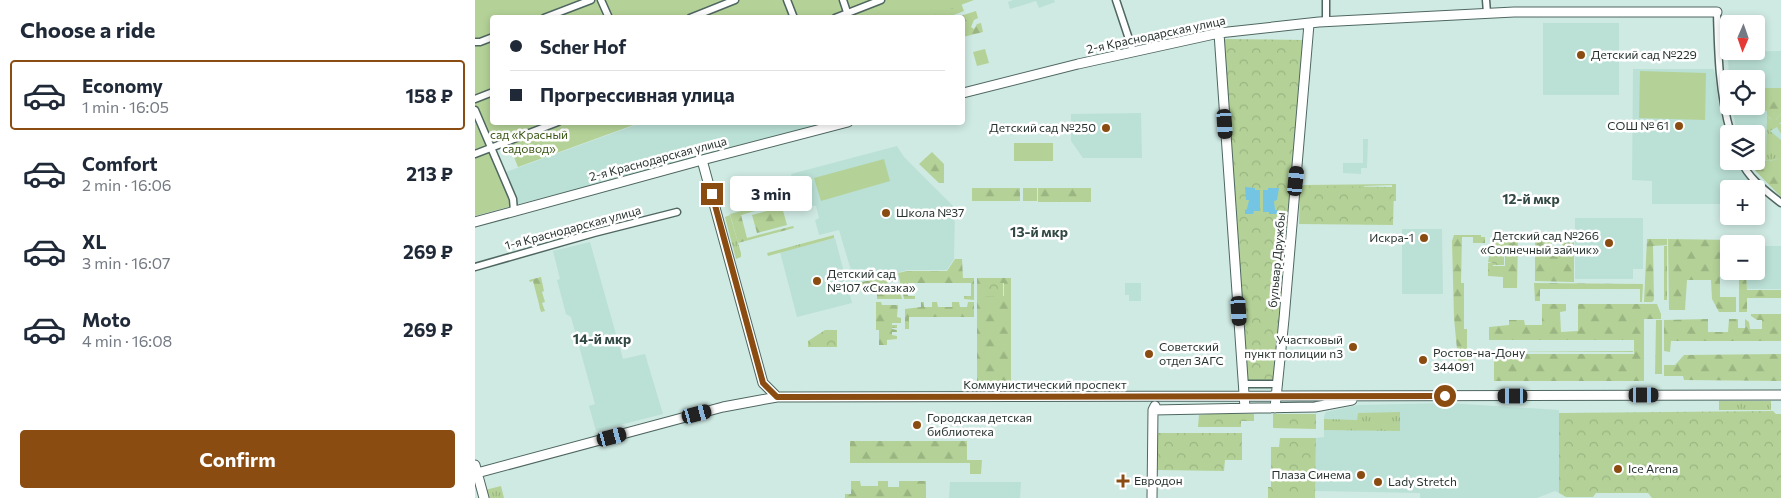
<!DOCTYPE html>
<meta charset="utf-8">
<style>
body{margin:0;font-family:Commissioner,sans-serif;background:#f6f6f7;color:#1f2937;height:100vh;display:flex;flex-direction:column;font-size:19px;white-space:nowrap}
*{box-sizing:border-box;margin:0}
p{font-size:16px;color:#747a83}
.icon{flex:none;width:28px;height:28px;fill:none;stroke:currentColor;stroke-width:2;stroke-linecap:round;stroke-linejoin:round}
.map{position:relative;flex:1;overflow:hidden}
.details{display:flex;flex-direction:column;background:#fff;width:475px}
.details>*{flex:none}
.banner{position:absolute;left:15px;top:15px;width:475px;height:110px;border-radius:5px;box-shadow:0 2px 8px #0003;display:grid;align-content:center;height:110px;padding:0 20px;background:#fff}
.needle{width:32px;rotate:182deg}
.tools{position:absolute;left:1245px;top:15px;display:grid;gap:10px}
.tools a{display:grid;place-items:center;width:45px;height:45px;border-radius:5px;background:#fff;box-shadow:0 2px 8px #0003;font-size:25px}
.end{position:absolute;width:22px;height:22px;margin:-11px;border:6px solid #8a4c10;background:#fff;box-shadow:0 0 0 2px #fff}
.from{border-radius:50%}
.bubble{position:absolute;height:35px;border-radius:5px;background:#fff;box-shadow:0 2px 8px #0003;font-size:16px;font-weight:700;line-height:35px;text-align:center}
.car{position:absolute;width:15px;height:30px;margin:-15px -8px;border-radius:6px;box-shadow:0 0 4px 1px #0007;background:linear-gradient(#222 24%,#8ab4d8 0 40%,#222 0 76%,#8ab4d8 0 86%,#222 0)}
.banner b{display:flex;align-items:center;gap:18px;height:48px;font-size:19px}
.banner b+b{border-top:1px solid #e0e1e3}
.banner i{width:12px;height:12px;background:#1f2937}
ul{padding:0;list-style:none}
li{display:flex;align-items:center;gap:15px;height:70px;margin:0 10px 8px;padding:0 10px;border:2px solid transparent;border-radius:5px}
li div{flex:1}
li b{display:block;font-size:19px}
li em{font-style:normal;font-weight:700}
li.active{border-color:#8a4c10}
li>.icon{width:45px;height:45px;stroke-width:1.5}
h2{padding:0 20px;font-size:22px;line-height:60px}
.cta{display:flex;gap:10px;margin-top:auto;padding:10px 20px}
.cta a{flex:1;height:58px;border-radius:5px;background:#8a4c10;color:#fff;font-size:20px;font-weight:700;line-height:58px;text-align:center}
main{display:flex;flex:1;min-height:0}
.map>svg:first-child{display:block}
.built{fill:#bbe0d6}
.grass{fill:url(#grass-tufts)}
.forest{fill:url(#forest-firs);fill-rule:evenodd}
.park{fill:url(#park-crowns)}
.garden{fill:#b4d297}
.water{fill:#74c4e4}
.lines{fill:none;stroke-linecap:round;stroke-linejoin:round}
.street-casing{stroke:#4f6761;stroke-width:9}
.secondary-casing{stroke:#4f6761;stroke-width:11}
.street{stroke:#fff;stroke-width:6}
.secondary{stroke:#fff;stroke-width:9}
.route{stroke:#8a4c10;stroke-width:6}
.poi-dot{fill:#8a4c10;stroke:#fff;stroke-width:2}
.labels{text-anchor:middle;stroke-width:5;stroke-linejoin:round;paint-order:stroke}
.street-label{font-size:12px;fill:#283330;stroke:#fff}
.poi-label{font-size:12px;fill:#283330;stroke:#fff;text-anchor:start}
.park-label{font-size:12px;fill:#3a5615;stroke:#fff}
.neighbourhood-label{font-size:14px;font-weight:bold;fill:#334a44;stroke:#fff}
</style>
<main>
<section class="details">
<h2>Choose a ride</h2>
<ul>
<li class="active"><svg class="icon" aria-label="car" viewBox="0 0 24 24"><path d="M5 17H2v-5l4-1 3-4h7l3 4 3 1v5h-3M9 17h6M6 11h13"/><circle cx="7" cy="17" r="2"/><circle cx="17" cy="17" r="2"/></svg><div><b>Economy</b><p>1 min · 16:05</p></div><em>158 ₽</em></li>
<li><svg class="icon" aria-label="car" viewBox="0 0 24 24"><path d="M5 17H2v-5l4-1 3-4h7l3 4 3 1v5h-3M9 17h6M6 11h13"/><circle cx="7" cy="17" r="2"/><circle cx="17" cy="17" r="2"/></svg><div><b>Comfort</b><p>2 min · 16:06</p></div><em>213 ₽</em></li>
<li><svg class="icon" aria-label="car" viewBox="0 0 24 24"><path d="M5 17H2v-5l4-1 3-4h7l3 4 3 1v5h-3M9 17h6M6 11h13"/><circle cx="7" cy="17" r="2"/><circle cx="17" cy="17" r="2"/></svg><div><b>XL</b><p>3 min · 16:07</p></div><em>269 ₽</em></li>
<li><svg class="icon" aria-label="car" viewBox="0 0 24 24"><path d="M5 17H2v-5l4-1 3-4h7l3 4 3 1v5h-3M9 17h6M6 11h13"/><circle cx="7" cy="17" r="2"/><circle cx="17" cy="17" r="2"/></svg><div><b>Moto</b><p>4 min · 16:08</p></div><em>269 ₽</em></li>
</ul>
<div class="cta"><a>Confirm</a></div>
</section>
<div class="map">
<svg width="1306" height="498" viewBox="0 0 1306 498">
<defs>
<pattern id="grass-tufts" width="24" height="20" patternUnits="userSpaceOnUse" patternTransform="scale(1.25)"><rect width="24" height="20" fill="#b4d297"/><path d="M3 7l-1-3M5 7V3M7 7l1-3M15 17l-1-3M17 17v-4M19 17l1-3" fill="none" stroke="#9bb582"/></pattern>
<pattern id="forest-firs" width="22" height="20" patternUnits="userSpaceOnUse" patternTransform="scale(1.25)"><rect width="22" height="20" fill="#b4d297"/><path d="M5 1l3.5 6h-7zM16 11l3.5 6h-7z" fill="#9bb582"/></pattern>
<pattern id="park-crowns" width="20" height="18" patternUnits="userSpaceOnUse" patternTransform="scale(1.25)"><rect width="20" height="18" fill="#b4d297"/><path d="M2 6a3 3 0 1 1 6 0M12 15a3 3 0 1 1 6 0" fill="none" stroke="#9bb582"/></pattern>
</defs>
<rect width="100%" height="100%" fill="#cfeae3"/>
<path class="built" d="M538 0H579L580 2 564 8 561 1 535 9 533 2Z
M1068 23H1144V95H1068Z
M1306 51V197L1271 161H1281V134H1262L1257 106H1281V79L1254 80 1253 57V52Z
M1158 69H1239L1245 112 1254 140V161H1261L1266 170 1280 189H1254V204H1177V181L1157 180Z
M666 113 667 158H608L596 141V114Z
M166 123H363L43 204 28 173Z
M888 139H893L892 168H886V174L868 173V163H888Z
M422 146 429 157 480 208 479 259 472 270H432L380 284 364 230 344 235 340 220 344 218 341 206 323 205 316 174Z
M1100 218H1168V269H1158V279H1100Z
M927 229H967L968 294H927Z
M360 238 377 303 322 317 305 252Z
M115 242 148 359 170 354 188 414 121 431 114 406 120 404 96 317 91 314 82 280 85 279 78 251Z
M1283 246H1306V289H1272V271H1281Z
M650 283H666V301H654V295H650Z
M973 403 1084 410V493L1080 491 1062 498H945V493L840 491 841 438 849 437V416L851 412 883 405Z
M475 482H546L545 498H474Z"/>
<path class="grass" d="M510 49 514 63 502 66 498 52Z
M1306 113V122L1304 124H1306V134L1302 127 1295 131 1306 140V158L1293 161 1291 160 1292 115 1295 119 1301 120Z
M255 215 266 253V257L261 259 250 217Z
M359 235V238L293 256 292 253Z
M1189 246H1192V300H1189Z
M1181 320H1187V374H1180Z
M1017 351H1158V352Z
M1244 401H1296V410H1244Z
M925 412V431L849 430V419L882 420 883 413Z
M26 486 29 498H12L10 490Z"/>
<path class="forest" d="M485 0 489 11 476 16V17H448Z
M501 11 503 18 499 20 496 27 499 29 502 24 506 23 508 32 488 37V18L482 17Z
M1281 88H1306V113L1300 121 1297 120 1292 115V111L1275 110V106H1281Z
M457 152 469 164V183H464L444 164Z
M1306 158V197L1271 161H1281V160L1295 161Z
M921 184V201H917V185L889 186V197L826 203 828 185Z
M497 188H545V201H497Z
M563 188H616V202H563Z
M312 199V202L266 215 272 238 318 226 319 228 263 243 255 214Z
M307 207 312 225 282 233 277 215Z
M979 235H1006V237H1010V243H998V237H987L986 283H989V329H992V371L984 370 979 318 977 241Z
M1060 238H1076L1077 246 1087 247V243L1099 242V282L1060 281Z
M1018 239H1043L1042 288H1028V277L1013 276V263H1018V266H1030V252H1018Z
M1172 239H1192V245L1178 246 1179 300 1177 302H1169Z
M1193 239 1261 240V244H1254V252H1245V297H1261V312H1244L1237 299 1236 280H1212L1210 310H1194Z
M480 259H487L488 278H499V300L489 299V296H496V283H433V296H440V299H429L423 273 432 271H472Z
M1264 271H1271L1272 290H1306V298H1272V312H1264Z
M421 273 423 281 413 282V285L423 284 427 299H402V290H383L380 284Z
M66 277 69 291 67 292 70 302 67 303 70 311 66 312 58 281 55 282 54 280Z
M502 278H536V384H502ZM509 283H529V296H509Z
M1059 283 1168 284 1167 302H1165V289H1065V301H1060Z
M401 302H406L407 305H423L422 317 426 318V323H417V325H422V328H417V329L422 330V332H417V335L422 336V339L412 340V345H404V330H401Z
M446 302H449V307H457V302H462L463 307H477V302H484L485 307H492L493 302H499V317H434V329H430V309L446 307Z
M1067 304H1091V311L1085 312 1086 332 1103 331V304H1182L1186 314V319H1169V381H1019V354H1159V340H1014V327L1034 325V320H1049L1050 325H1067Z
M1276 314H1306V341H1196L1195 352 1189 351V320L1233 319V332H1253L1254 319H1263V328H1270V319L1274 322 1275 329H1287V320H1282L1276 316Z
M1306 354V381L1209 380 1208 376H1189V365H1200L1209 355Z
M375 441H492V460H507L506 474H495V463H375Z
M376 481H385L386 486H403V481H413V487H424V481H451V498H370V494H376Z"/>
<path class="park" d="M746 39 830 40 799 380 798 381H772Z
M825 186 919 187 918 225 824 224Z
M548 188H562V201H548Z
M1015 252H1029V265H1018V263L1013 262Z
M509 283H528V296H509Z
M350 330H362V347H333V341Z
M1298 411 1301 414H1306V498H1177L1173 493H1121L1118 497H1091L1084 493V413Z
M734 414H779V421H766V427H723L724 415Z
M798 414H841V429L798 428Z
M683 433H767V460H750L749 471 683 470Z
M805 438H841L840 498H793V487H796V447H804Z"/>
<path class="garden" d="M0 0H499L451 18H18V122L164 123 43 167 32 140 13 147 36 199 37 206 0 216Z
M1165 71 1231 73 1230 120 1164 118Z
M539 143H578V161H539Z
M409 159 415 181 346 201 339 178Z"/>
<path class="water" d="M770 187 780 188V190H785V211H779L778 214H770V210L772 209 774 200H771Z
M793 188H804L802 200 799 201 800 210H803V214H794V212H788V190H793Z"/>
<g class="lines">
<defs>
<path id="street" d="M126 0 134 18
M312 0 319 18
M368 0 374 18
M641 0 658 51
M851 0V22
M1011 0 1012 13
M1242 12C1243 53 1244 94 1256 134
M69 18 116 0
M215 18 260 0
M360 18 406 0
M0 42H5L18 37
M0 99 18 92
M0 110 38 199 39 211
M0 154 83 122
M1266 161C1274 179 1291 191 1306 203
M0 267 119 233 202 212
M769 384H803"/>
<path id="secondary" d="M744 33 770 408
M488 93 603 64 744 33 844 22 1039 12H1242
M227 160 288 383 302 397
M0 222 227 160 373 122
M800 408 809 319 834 24
M678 410 840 407 877 400
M0 465 9 498
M2 473 248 407 302 397 1306 395
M677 498 678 410 680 406"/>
</defs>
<use href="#street" class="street-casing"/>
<use href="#secondary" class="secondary-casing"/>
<use href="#street" class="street"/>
<use href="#secondary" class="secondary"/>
</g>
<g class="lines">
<path class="route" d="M237 194 288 383 302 397 970 396"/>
</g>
<g class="poi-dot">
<circle cx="1106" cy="55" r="5"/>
<circle cx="1204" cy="126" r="5"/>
<circle cx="631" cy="128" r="5"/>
<circle cx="411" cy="213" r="5"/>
<circle cx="949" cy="238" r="5"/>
<circle cx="1134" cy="243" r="5"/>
<circle cx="342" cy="281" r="5"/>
<circle cx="878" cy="347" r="5"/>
<circle cx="674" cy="354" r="5"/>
<circle cx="948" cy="360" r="5"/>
<circle cx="442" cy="425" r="5"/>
<circle cx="1143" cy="469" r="5"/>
<circle cx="886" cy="475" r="5"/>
<path d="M645.5 473.5h5v5h5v5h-5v5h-5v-5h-5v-5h5z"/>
<circle cx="903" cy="482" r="5"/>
</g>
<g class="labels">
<g class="street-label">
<text transform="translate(681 35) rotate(-12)" y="4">2-я Краснодарская улица</text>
<text transform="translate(183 159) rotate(-15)" y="4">2-я Краснодарская улица</text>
<text transform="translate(98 228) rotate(-15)" y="4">1-я Краснодарская улица</text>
<text transform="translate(802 260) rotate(-85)" y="4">бульвар Дружбы</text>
<text x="570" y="389">Коммунистический проспект</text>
</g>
<g class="poi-label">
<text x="1116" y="59">Детский сад №229</text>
<text x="1194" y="130" text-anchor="end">СОШ № 61</text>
<text x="621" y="132" text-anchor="end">Детский сад №250</text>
<text x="421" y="217">Школа №37</text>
<text x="1124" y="240" text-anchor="end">Детский сад №266<tspan x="1124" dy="14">«Солнечный зайчик»</tspan></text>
<text x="939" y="242" text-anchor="end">Искра-1</text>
<text x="352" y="278">Детский сад<tspan x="352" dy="14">№107 «Сказка»</tspan></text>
<text x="868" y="344" text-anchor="end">Участковый<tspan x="868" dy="14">пункт полиции n3</tspan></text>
<text x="684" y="351">Советский<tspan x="684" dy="14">отдел ЗАГС</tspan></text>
<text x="958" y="357">Ростов-на-Дону<tspan x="958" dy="14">344091</tspan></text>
<text x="452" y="422">Городская детская<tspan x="452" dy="14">библиотека</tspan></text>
<text x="1153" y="473">Ice Arena</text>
<text x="876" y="479" text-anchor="end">Плаза Синема</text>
<text x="659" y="485">Евродон</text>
<text x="913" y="486">Lady Stretch</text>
</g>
<g class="park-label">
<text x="54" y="139">сад «Красный<tspan x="54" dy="14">садовод»</tspan></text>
</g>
<g class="neighbourhood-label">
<text x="1056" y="204">12-й мкр</text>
<text x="564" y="237">13-й мкр</text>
<text x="127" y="344">14-й мкр</text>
</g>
</g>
</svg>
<div class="tools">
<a><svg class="needle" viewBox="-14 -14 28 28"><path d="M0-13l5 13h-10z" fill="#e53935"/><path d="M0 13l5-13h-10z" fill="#747a83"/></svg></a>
<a><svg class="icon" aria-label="locate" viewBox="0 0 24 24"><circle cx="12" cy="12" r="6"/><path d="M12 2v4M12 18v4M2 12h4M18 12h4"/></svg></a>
<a><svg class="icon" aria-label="layers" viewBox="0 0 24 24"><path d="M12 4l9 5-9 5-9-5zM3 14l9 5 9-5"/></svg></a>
<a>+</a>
<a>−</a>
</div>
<i class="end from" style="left:970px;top:396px"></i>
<i class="end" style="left:237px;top:194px"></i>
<div class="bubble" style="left:255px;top:176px;width:82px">3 min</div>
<i class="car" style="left:750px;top:124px;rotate:176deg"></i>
<i class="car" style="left:821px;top:181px;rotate:6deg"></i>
<i class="car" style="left:764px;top:311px;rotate:176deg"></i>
<i class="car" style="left:1169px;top:395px;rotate:90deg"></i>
<i class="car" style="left:1038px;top:396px;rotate:270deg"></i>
<i class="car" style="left:222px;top:414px;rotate:75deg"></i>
<i class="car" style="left:137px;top:437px;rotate:75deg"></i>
<div class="banner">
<b><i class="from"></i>Scher Hof</b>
<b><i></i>Прогрессивная улица</b>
</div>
</div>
</main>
